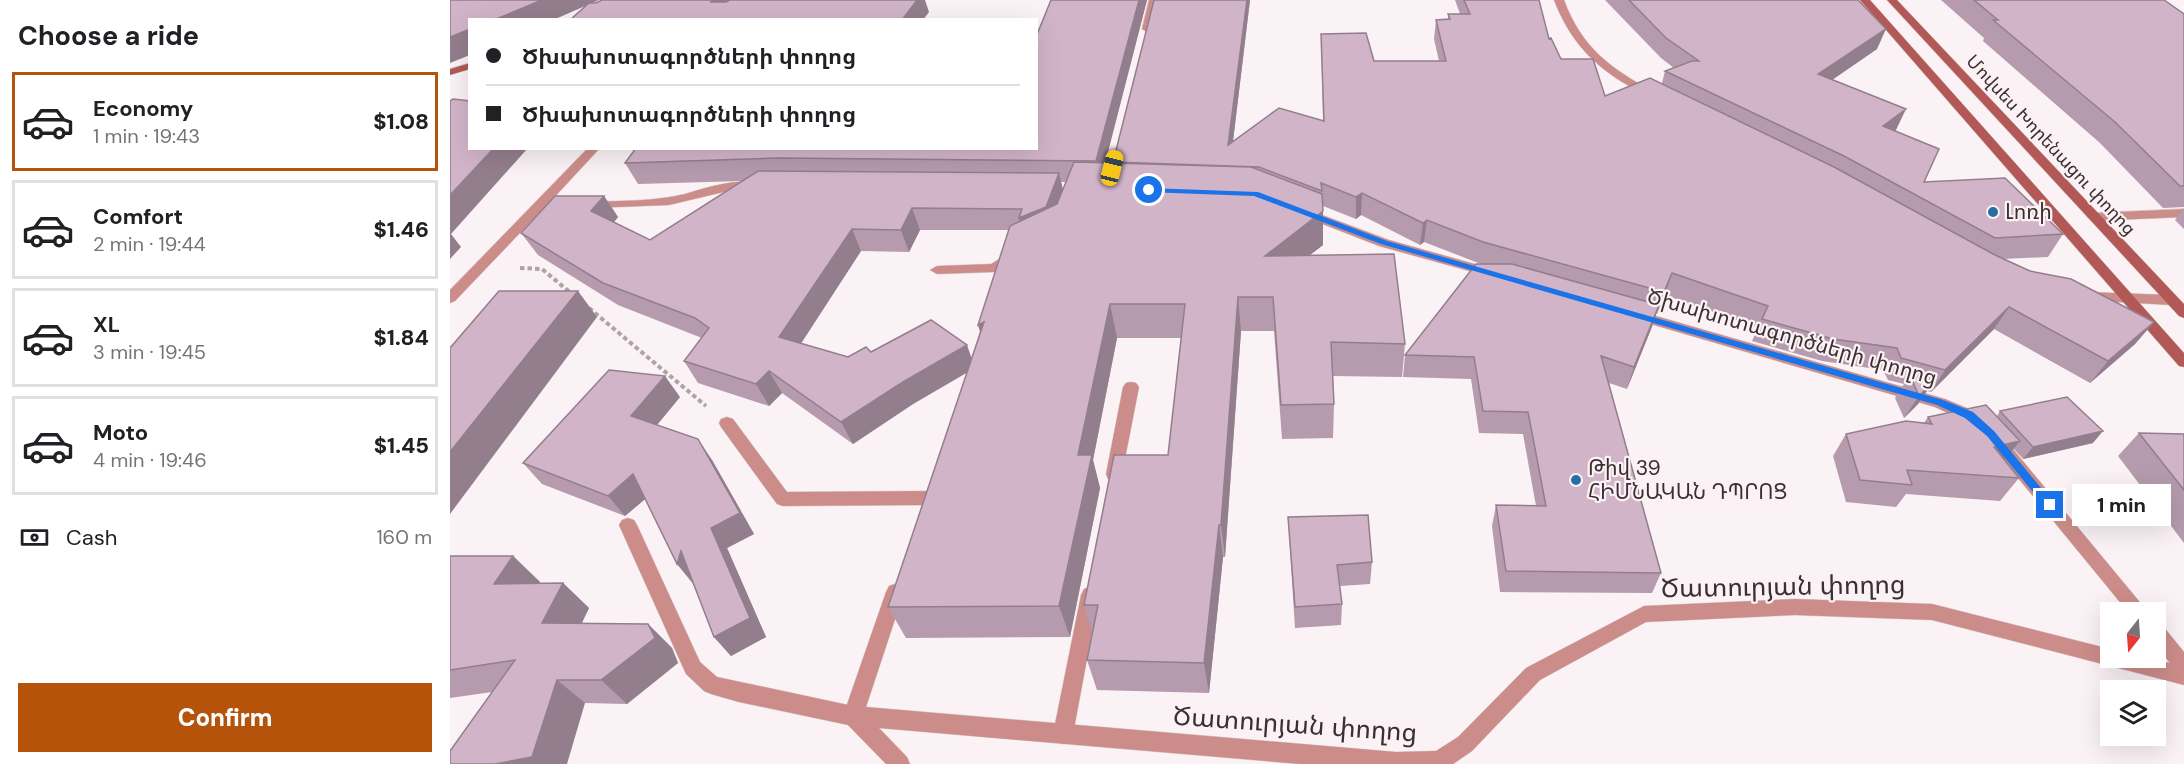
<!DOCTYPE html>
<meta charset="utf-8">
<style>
body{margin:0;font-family:"DM Sans","Noto Sans Armenian",sans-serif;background:#f2f2f2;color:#202124;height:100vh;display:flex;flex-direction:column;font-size:22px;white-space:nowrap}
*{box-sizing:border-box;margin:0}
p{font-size:20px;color:#757577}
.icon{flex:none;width:33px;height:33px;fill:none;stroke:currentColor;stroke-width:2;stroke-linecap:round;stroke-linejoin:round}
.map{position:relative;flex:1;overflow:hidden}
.panel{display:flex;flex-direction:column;background:#fff;width:450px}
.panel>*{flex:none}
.top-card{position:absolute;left:18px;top:18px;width:570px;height:132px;border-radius:0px;box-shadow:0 6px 24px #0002;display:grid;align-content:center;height:132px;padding:0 18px;background:#fff}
.needle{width:39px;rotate:197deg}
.fabs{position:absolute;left:1650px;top:602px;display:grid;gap:12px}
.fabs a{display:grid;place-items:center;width:66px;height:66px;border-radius:0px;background:#fff;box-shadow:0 6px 24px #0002;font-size:30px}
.end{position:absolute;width:27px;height:27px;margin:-14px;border:8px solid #1a73e8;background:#fff;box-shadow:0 0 0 3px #fff}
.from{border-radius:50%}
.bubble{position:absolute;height:42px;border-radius:0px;background:#fff;box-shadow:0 6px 24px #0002;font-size:20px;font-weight:800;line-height:42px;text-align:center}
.car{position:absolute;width:18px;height:36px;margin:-18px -9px;border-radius:8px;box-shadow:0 0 4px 2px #0007;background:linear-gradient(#f5c518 24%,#345 0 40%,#f5c518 0 76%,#345 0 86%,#f5c518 0)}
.top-card b{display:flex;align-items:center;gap:21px;height:57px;font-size:22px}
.top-card b+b{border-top:2px solid #e0e0e0}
.top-card i{width:15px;height:15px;background:#202124}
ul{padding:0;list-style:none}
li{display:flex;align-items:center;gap:18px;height:99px;margin:0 12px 9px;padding:0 6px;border:3px solid #e0e0e0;border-radius:0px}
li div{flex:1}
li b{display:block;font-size:22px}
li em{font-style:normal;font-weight:800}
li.on{border-color:#b45309}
li>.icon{width:54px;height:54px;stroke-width:1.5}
h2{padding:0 18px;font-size:27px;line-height:72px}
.pay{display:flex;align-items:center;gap:15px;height:66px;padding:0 18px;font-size:22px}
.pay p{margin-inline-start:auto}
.action{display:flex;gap:12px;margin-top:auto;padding:12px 18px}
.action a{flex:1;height:69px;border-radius:0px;background:#b45309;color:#fff;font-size:24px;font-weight:800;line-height:69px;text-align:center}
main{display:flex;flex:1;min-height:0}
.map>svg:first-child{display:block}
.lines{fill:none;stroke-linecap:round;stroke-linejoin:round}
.service-casing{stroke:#d8cfd1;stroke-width:1}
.minor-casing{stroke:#d8cfd1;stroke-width:1}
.secondary-casing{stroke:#d8cfd1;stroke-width:1}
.path{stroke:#aea4a6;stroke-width:4;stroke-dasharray:4.5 3;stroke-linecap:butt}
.service{fill:#cc8d8a;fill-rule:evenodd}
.minor{fill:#cc8d8a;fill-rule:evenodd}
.secondary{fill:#b25957;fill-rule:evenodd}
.wall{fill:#b59bad;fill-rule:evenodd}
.shaded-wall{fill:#937e8d}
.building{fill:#d2b4c9;stroke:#937e8d;stroke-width:1.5}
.route{fill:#1a73e8}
.poi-dot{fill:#286ea2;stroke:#faf2f4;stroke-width:2}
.labels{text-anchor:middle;stroke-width:4.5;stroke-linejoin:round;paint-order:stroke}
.far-street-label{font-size:18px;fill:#3c2e31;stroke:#faf2f4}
.poi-label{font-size:21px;fill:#3c2e31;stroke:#faf2f4;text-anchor:start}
.street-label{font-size:21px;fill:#3c2e31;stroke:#faf2f4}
.near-street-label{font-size:26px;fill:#3c2e31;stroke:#faf2f4}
</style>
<main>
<section class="panel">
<h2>Choose a ride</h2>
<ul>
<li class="on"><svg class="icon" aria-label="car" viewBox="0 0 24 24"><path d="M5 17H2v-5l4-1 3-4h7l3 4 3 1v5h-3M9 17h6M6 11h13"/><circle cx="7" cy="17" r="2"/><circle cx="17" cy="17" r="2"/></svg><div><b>Economy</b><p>1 min · 19:43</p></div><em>$1.08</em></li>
<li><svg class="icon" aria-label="car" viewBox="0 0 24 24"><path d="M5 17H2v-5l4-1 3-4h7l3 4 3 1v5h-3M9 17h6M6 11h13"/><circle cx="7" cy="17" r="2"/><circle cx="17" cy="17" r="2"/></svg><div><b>Comfort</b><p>2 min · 19:44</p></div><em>$1.46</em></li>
<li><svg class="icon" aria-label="car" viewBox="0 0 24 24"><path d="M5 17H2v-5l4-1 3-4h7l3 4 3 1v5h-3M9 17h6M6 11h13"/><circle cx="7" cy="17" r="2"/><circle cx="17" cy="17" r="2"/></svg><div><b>XL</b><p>3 min · 19:45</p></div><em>$1.84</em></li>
<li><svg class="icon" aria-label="car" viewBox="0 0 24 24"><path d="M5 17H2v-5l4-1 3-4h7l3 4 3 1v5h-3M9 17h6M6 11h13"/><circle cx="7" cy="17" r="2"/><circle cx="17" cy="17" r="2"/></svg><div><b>Moto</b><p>4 min · 19:46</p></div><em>$1.45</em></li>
</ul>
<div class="pay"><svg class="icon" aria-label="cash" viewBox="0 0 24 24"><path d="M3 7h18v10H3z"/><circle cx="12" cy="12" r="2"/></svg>Cash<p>160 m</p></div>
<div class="action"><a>Confirm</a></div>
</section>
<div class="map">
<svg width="1734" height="764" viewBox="0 0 1734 764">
<rect width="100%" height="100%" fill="#faf2f4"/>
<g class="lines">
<defs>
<path id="service" d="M681 382 686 383 689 387 672 474 670 479 664 480 658 479 656 474 673 387 676 383Z
M277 417 283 419 337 492 477 491 483 493 485 498 483 503 477 505 333 506 327 504 271 427 269 423 271 419Z
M178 518 184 520 187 525 250 662 267 677 403 706 410 709 413 716 410 723 403 726 289 702 261 694 254 691 236 674 169 525 172 520Z
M640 587 646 589 649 595 623 734 620 741 613 744 606 741 603 734 631 595 634 589Z"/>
<path id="minor" d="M699 0H709L702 29 697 32 692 29Z
M1104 0H1114C1132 48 1160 68 1204 92V96C1195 98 1186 91 1179 86 1142 65 1119 39 1104 0Z
M138 148H150L100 202C144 200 192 204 235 194 252 189 297 174 311 187L305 191 282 190 219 205 92 210 5 301 0 303V290Z
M856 209 939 240 1046 270 1048 273 1041 277 929 246 852 216 850 213 852 210Z
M1734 209V217L1643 221 1637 217 1643 213Z
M564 250 571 254 569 257 544 272 487 274 480 270 487 266 541 264Z
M1637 292 1721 295 1728 300 1721 305 1632 300 1630 297Z
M1185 310 1495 399 1524 411 1533 420 1531 424 1525 426 1485 407 1180 318 1178 315 1180 312Z
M1547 435 1553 437 1698 612H1678L1541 445 1539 441 1541 437Z
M445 584 451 586 454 592 416 707 946 752 986 751 1008 737 1076 668 1194 606 1345 599 1482 604 1660 649V657H1694L1720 663 1706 646V624L1713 626 1734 652V685L1482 620 1345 615 1196 622 1090 680 1022 751 1003 764H850L429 728 457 757 460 764H436L396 723 393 716 436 592 439 586Z"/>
<path id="secondary" d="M1410 0H1420L1734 353V367L1729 366Z
M1437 0H1447L1734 304V318L1729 316Z
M20 63V69L0 75V69Z"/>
</defs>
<use href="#service" class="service-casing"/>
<use href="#minor" class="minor-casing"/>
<use href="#secondary" class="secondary-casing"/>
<path class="path" d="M70 268 92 269 122 294
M139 308 256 406"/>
<use href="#service" class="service"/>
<use href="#minor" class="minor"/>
<use href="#secondary" class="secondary"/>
</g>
<path class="wall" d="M601 0H697L655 163H663L704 0H800L783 141 873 120 871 34 924 61H989L984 39 986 20 998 19V14H1010L1005 0H1089L1099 39 1111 59 1155 96 1212 83 1215 71 1224 68 1211 58 1155 0H1408L1427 49 1382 80 1446 130 1445 131 1474 182 1613 234 1598 257 1553 259 1580 271 1704 322 1685 344 1640 383 1544 329 1481 392 1477 391 1468 404 1454 418 1445 398 1454 384 1438 380 1433 370 1372 361 1302 341 1308 328 1215 295 1207 314H1206L1177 389 1159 383 1211 573 1202 593 1050 592 1042 526 1046 505 1086 506 1073 434 1029 433 1021 379 953 377 955 355 1031 264 974 242 970 245 911 215 906 219 873 206V245L860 255 955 344 952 377 883 376 884 404 883 438 832 439 824 331H791L775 557H773L759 693 647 690 637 660 642 632 634 605 718 455 731 338H667L643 460 650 488 620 637 456 638 438 607 517 372 463 404 403 444 332 393 319 406 248 383 234 361 252 338 168 305 88 255 71 233 154 196 168 217 164 222 200 240 293 181 188 184 175 163 586 148ZM611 182H616L613 190ZM470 230H559L528 325 530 332 521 359 421 352 398 357 351 343 411 251 459 252Z
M1491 0H1714L1734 14V207L1713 208 1650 143 1533 41 1534 38Z
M1734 208V229L1725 220Z
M230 397 207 425 262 460 304 534 277 548 316 637 281 656 264 637 243 584 227 564 195 499 175 516 92 484 73 463Z
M1550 411 1643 443 1573 459 1564 449 1554 460 1569 478 1550 501 1456 494 1446 507 1396 502 1383 456 1396 434 1474 423 1478 417 1547 416Z
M1689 433 1734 434V543L1668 456Z
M838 517 922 562 920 584 890 586 892 604 891 625 845 628Z
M0 556H63L90 582 89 583H113L139 608 131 624H198L222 648 228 663 177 704 135 703 42 692 0 698Z"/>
<path class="shaded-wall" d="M92 0H149L103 20H44Z
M262 0H300L271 18 261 2Z
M467 0H475L479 12 473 20H452Z
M689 0H697L650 183 646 161Z
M797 0H800L780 166 778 145Z
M20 29V55L0 63V37Z
M1436 29 1427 49 1360 95 1368 74Z
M1456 109 1446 130 1422 147 1433 126Z
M44 148H78L1 234 11 247 0 259V195Z
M609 173 614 194 601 228 575 240 569 218Z
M912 193 911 215 906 219V197Z
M154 196 168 217 156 232 141 211Z
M462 208 470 230 459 252 451 230Z
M873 211V245L816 289 815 256Z
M977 220 974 242 970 245 973 223Z
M402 229 411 251 341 359 329 337Z
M1222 273 1215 295 1207 314 1214 292Z
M128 291 147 317 0 514V452Z
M788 297 791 331 775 557 771 525Z
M660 304 667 338 643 460 650 488 620 637 609 606 628 455Z
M1209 305 1202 327 1177 389 1184 367Z
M1559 307 1544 329 1481 392 1495 370Z
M534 322 540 359 528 325Z
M1704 322 1685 344 1640 383 1658 361Z
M517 345 525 368 463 404 403 444 391 422 453 382Z
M319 371 332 393 319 406 306 384Z
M215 376 230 397 197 437 181 416Z
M1483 382 1468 404 1454 418 1469 396Z
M1653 431 1643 443 1573 459 1583 447Z
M248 439 262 460 304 534 277 548 316 637 281 656 264 637 261 528Z
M1570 441 1552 463 1544 447Z
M183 474 200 495 175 516 158 496Z
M769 525 773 557 759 693 754 663Z
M231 551 244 584 227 564Z
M63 556 90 582 72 609 44 584Z
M113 583 139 608 120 648 92 623Z
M198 624 222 648 228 663 177 704 151 680Z
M107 680 135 703 117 764H45Z"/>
<path class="building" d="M0 0H92L44 20H20V29L0 37Z
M152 0H262L261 2H276L280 0H467L452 20H120L139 3H146Z
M601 0H689L646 161 329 158 175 163 186 148H586V37Z
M704 0H797L778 145 829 108 874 121 871 34 916 33 924 61H996L986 20 1000 19 998 14H1020L1014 0H1089L1099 39 1101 38 1111 59H1143L1155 96 1200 78 1384 167 1545 255 1580 271 1621 279 1704 322 1658 361 1559 307 1495 370 1451 358 1447 348 1383 339 1312 319 1318 306 1222 273 1214 292 1033 242 977 220 973 223 912 193 906 197 871 183 872 191 809 167 663 162Z
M1179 0H1408L1436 29 1368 74 1456 109 1433 126 1489 149 1474 182 1555 178 1613 234 1545 238 1394 156 1215 71 1242 61H1249L1216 38Z
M1524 0H1714L1734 14V186H1730L1665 122 1543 20H1548Z
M3 99 20 101V148H44L0 195V101Z
M624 162 801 167 872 194 873 211 815 256 944 254 955 344 881 342 884 404 831 405 823 297H788L771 525H769L754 663 637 660 648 605H634L664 455H718L735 304H660L628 455H642L609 606 438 607 534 322 528 325 560 226 607 204Z
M308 171 609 173 596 207 569 218 572 209 462 208 451 230 402 229 329 337 398 357 416 347 421 352 481 320 517 345 453 382 391 422 319 371 306 384 234 361 259 328 245 318 153 283 71 233 105 196H154L141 211 200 240Z
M1026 264H1062L1209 305 1184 367 1151 356 1211 573 1056 571 1046 505 1096 506 1078 412 1033 411 1024 357 955 355Z
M49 291H128L0 452V348Z
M159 370 215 376 181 416 248 439 290 513 261 528 300 618 264 637 231 551 227 564 183 474 158 496 73 463Z
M1460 375 1483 382 1469 396Z
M1617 397 1653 431 1583 447 1550 411Z
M1536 405 1570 441 1544 447 1569 478 1457 470 1462 485 1410 480 1396 434 1456 421 1482 424 1478 417Z
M1689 433 1734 434V490Z
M918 515 922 562 887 565 892 604 845 607 838 517Z
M0 556H63L44 584 113 583 92 623 198 624 205 638 151 680H107L82 757 45 764H0V751L65 660 0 670Z"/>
<path class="route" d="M699 188 808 192 937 241 1493 400 1523 412 1544 431 1605 505 1603 508H1596L1537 436 1515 418 1487 405 931 244 804 196 696 192 695 190Z"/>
<g class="poi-dot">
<circle cx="1543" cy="212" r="6"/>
<circle cx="1126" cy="480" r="6"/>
</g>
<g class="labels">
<g class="far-street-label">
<text transform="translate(1601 145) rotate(47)" y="6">Մովսես Խորենացու փողոց</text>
</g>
<g class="poi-label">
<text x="1555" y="219">Լոռի</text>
<text x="1138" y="475">Թիվ 39<tspan x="1138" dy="24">ՀԻՄՆԱԿԱՆ ԴՊՐՈՑ</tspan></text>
</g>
<g class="street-label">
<text transform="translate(1342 337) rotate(16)" y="7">Ծխախոտագործների փողոց</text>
</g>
<g class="near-street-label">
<text transform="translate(1333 586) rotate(-1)" y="9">Ծատուրյան փողոց</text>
<text transform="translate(845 724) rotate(4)" y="9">Ծատուրյան փողոց</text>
</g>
</g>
</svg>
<div class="fabs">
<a><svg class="needle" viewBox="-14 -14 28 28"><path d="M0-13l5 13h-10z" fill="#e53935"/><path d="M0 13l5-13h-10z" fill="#757577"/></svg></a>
<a><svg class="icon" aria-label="layers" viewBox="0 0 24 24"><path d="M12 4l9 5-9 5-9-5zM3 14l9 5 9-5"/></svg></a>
</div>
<i class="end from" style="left:699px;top:190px"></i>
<i class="end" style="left:1600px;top:505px"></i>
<div class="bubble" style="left:1622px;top:484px;width:99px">1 min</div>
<i class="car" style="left:662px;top:168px;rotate:14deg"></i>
<div class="top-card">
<b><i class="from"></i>Ծխախոտագործների փողոց</b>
<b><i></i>Ծխախոտագործների փողոց</b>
</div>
</div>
</main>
